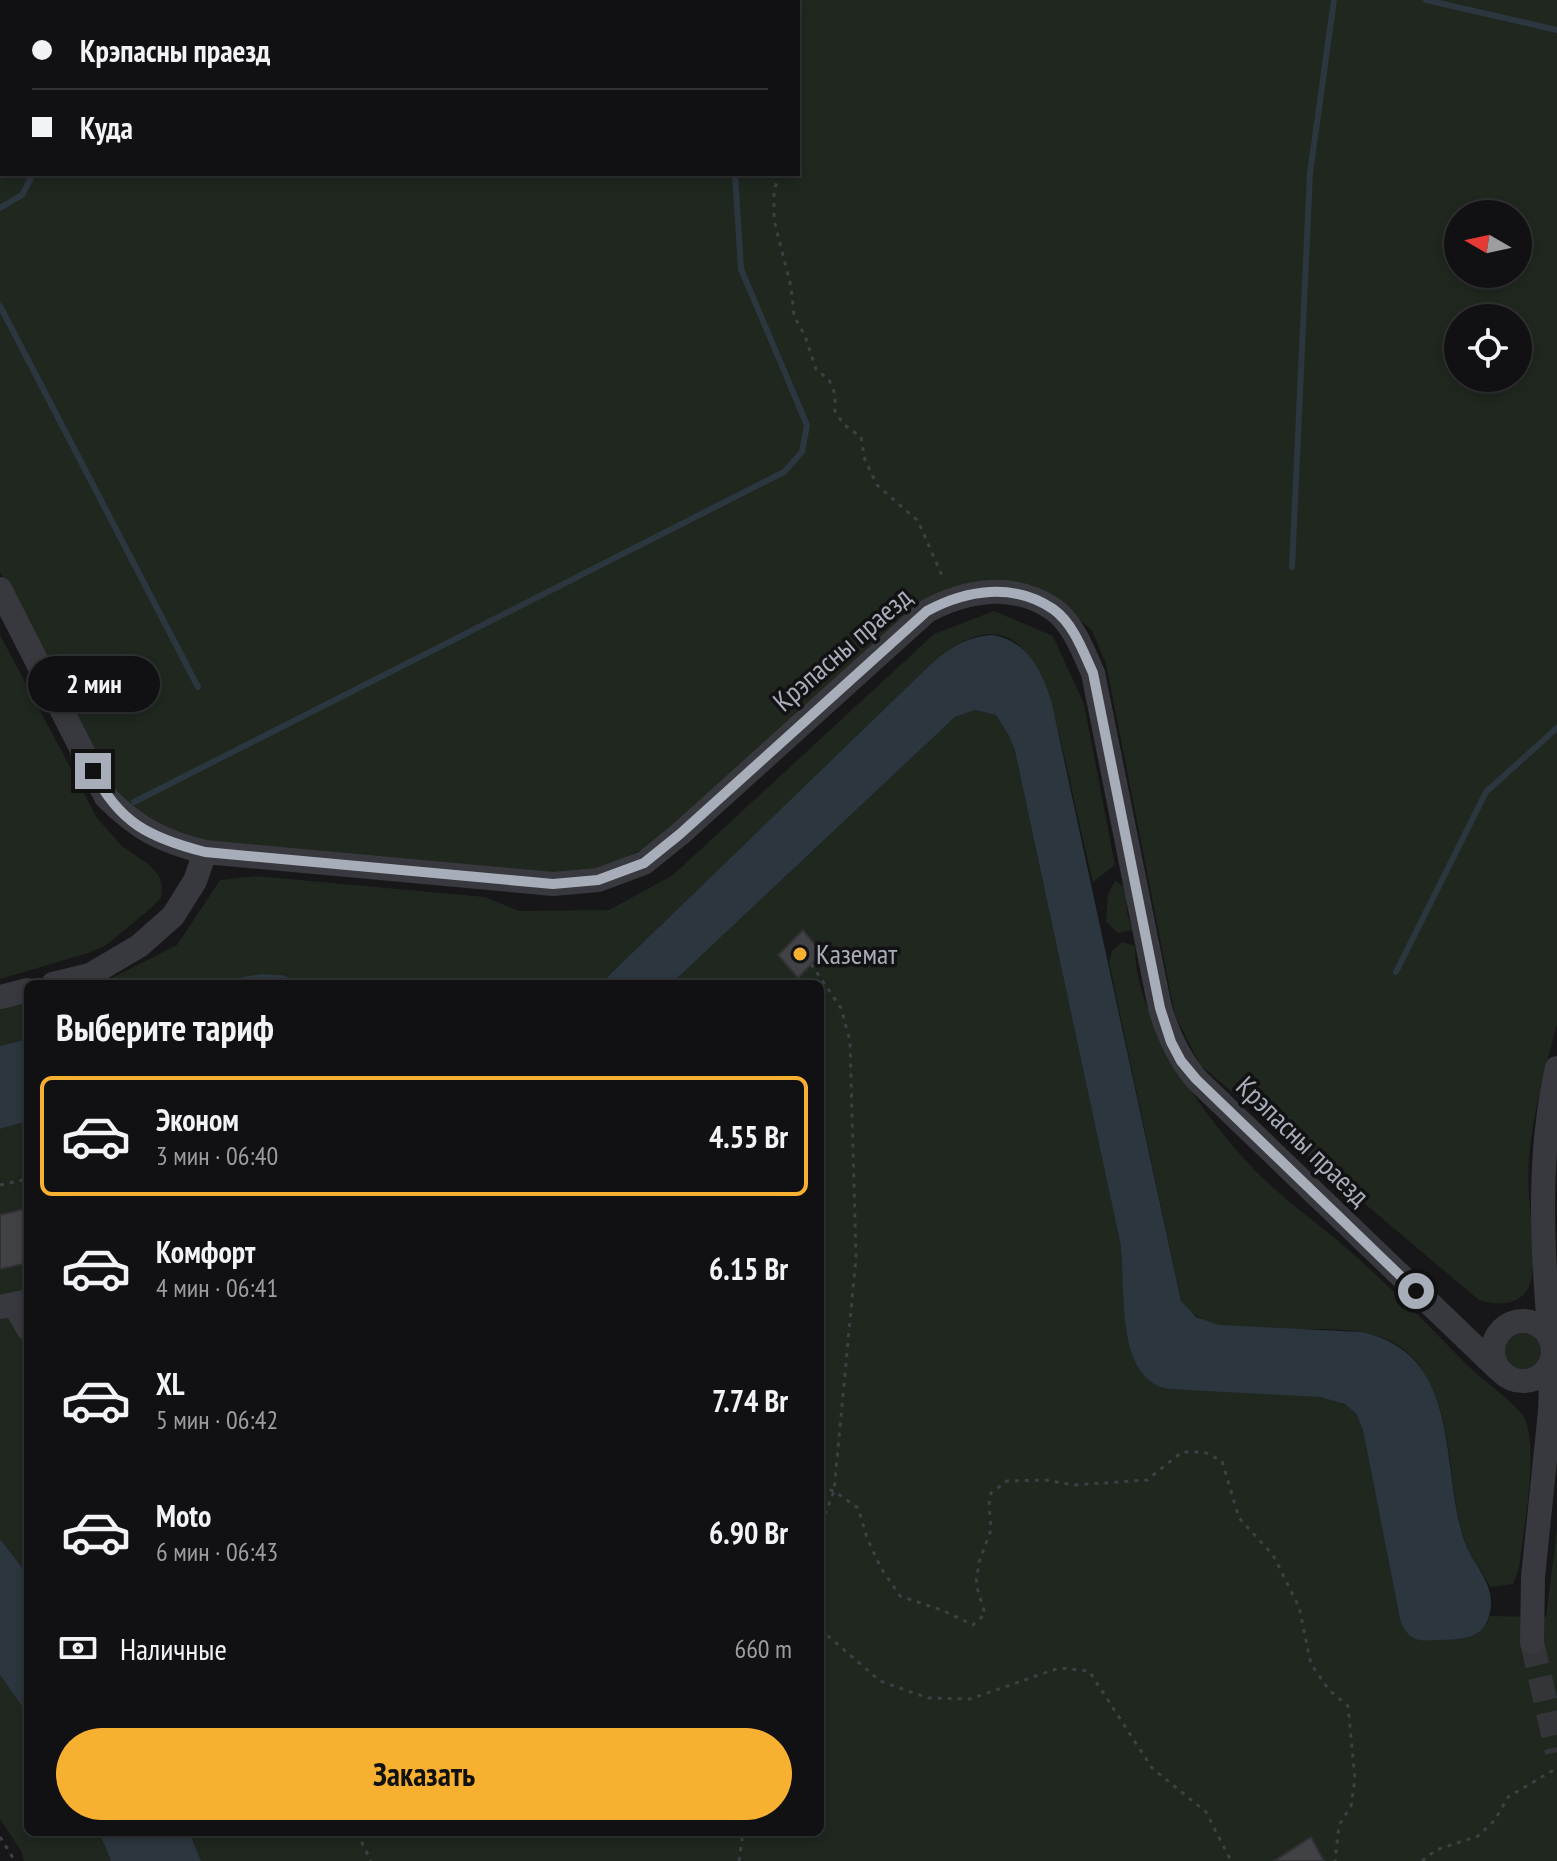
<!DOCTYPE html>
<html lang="ru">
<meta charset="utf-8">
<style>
body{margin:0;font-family:"PT Sans Narrow",sans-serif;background:#1a1a1c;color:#f1f3f6;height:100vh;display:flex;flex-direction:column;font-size:30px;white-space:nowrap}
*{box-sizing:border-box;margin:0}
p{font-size:26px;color:#9c9da0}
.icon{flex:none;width:44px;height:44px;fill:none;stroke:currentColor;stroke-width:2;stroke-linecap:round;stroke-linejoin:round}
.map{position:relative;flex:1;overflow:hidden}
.sheet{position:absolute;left:24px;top:980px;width:800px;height:856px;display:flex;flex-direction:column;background:#111113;border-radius:12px;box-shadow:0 4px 12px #0003,0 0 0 2px #303133}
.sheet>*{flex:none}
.banner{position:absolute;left:0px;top:0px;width:800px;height:176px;box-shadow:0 4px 12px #0003,0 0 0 2px #303133;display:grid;align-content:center;height:176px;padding:0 32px;background:#111113}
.needle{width:52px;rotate:279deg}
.controls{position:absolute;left:1444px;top:200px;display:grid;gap:16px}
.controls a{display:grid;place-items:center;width:88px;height:88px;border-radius:50%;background:#111113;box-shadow:0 4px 12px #0003,0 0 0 2px #303133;font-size:40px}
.end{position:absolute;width:36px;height:36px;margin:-18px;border:10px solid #a8aeb9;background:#111;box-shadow:0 0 0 4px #111}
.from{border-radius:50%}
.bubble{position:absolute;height:56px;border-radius:28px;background:#111113;box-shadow:0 4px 12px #0003,0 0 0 2px #303133;font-size:26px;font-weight:600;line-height:56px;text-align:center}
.banner b{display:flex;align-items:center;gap:28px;height:76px;font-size:30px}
.banner b+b{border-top:2px solid #303133}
.banner i{width:20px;height:20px;background:#f1f3f6}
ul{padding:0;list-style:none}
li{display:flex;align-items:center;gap:24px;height:120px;margin:0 16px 12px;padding:0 16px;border:4px solid transparent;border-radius:12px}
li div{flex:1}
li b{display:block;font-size:30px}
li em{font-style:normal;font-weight:600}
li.current{border-color:#f8b030}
li>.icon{width:72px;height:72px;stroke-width:1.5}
h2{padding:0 32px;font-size:36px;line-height:96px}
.pay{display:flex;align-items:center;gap:20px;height:88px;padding:0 32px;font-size:30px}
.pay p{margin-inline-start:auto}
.action{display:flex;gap:16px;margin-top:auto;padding:16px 32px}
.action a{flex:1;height:92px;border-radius:48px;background:#f8b030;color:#111;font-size:32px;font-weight:600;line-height:92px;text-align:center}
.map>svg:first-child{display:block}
.green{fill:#1f271f;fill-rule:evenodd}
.water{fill:#2c363e}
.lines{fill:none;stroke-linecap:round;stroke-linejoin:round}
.stream{stroke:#2c363e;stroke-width:6}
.building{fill:#414246;stroke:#313135;stroke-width:2}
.minor-tunnel{stroke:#343539;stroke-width:24;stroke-dasharray:24 12;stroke-linecap:butt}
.path{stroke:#3e4045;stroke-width:3;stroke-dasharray:4 6;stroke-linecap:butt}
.minor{stroke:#38393e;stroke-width:24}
.route{stroke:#a8aeb9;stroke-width:10}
.poi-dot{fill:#f8b030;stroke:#121214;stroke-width:3}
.labels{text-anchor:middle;stroke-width:7;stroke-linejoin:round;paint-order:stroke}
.street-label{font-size:28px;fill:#a8aeb9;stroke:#121214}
.poi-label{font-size:28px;fill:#a8aeb9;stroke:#121214;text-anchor:start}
</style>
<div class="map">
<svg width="1557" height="1861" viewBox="0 0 1557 1861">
<rect width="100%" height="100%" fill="#171719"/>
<path class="green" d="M0 0H1557V1024C1543 1080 1525 1138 1529 1195 1530 1218 1540 1276 1525 1293 1514 1306 1494 1305 1479 1300L1200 1065 1175 1015 1106 664 1092 631 1070 611 979 584 660 841 597 871 537 878 215 843 155 824 113 788 0 572ZM2 2H798V174H2ZM1458 214H1518V274H1458ZM1458 318H1518V378H1458Z
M994 611 1053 636 1084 704 1115 865 1093 882C1084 844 1075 806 1067 767 1050 697 1030 580 933 662L600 984H308L300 980 243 977 223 984H100L177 945 220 880 256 876 485 897 519 911 609 910 673 875 934 634Z
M0 635 97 818 122 846 151 866 159 876 162 887 161 898 151 908 105 946 88 953 0 979Z
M975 710 996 715 1009 736 1015 751 1120 1242C1127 1283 1115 1378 1168 1389 1204 1391 1321 1389 1346 1405 1355 1411 1359 1420 1363 1430L1400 1619 1487 1624 1490 1616 1546 1617 1557 1528V1861H201L189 1832H820V984H671L955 717Z
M1115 881 1126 888 1127 912 1132 930 1118 933 1106 922 1108 894Z
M1122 942 1135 946C1134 1023 1211 1128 1265 1180 1290 1204 1319 1224 1345 1247 1388 1284 1428 1325 1467 1365 1480 1378 1519 1405 1525 1419 1539 1453 1523 1531 1519 1569L1513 1584 1490 1587C1482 1570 1470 1557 1464 1539 1446 1481 1456 1408 1414 1359 1362 1297 1222 1361 1181 1301L1109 962 1112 951Z
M28 1001V1039L0 1046V1007Z
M28 1121V1575L0 1539V1129Z
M1497 1351a25 25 0 1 1 50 0a25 25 0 1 1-50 0Z
M0 1675 28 1715V1832H99L111 1861H24L22 1852 0 1819Z"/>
<path class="water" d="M993 635C1029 642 1042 671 1052 704L1181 1301 1196 1317 1219 1325 1362 1332C1462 1354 1440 1463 1464 1540 1473 1566 1496 1583 1490 1612 1485 1640 1461 1639 1438 1640 1430 1640 1421 1642 1414 1638 1406 1634 1403 1627 1400 1619L1363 1430 1356 1414 1345 1404 1320 1397 1168 1389C1113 1378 1127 1284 1120 1242L1015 751 1009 736 996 715 975 710 955 717 671 984H600L933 662C951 647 969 636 993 635Z
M261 974 281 975 308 984H223L243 977Z
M28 1039V1121L0 1129V1046Z
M0 1539 28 1575V1715L0 1675Z
M99 1832H189L201 1861H111Z"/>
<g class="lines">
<path class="stream" d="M724 0 725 2
M1426 0 1557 30
M78 2 79 0
M0 208 22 195 33 174
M0 306 198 687
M1292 567 1310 173 1334 0
M134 802 784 472 802 452 807 425 741 269 735 174
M1396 972 1486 792 1557 728"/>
</g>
<path class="building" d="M803 930 822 953 798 978 778 955Z
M28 1208V1263L0 1269V1215Z
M1311 1837 1324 1861H1274Z"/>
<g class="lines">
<path class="minor-tunnel" d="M1532 1642 1557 1752"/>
<path class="path" d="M763 0V2
M780 174 774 190V220L791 287 794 316 805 336 816 369 829 380 835 394V411L843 424 861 437 865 460 877 485 918 521 944 580
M811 964 841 1008 850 1041 856 1257 834 1491 820 1527
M0 1185 28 1179
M820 1487 834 1491 858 1508 867 1538 881 1568 900 1596 944 1611 973 1625 985 1614 976 1584 979 1562 991 1530 989 1504 991 1493 1007 1481 1045 1480 1074 1485 1147 1480 1182 1452H1204L1222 1461 1239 1518 1273 1555 1299 1607 1311 1664 1329 1690 1348 1706 1355 1779 1351 1806 1339 1825 1335 1861
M820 1629 880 1681 928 1698 970 1699 1059 1668 1089 1671 1152 1768 1206 1812 1231 1861
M364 1832 362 1843 371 1861
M0 1837 15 1861
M739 1861 743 1832
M1422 1861 1436 1850 1478 1836 1495 1820 1508 1797 1557 1768"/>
<path class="minor" d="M0 589 106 797C138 829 161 841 205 852L553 884 598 880 644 863 680 834 927 611C967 590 1013 582 1053 609 1073 623 1083 651 1093 673L1160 1008C1168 1035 1178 1057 1196 1079L1498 1369
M53 984 90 975 139 946 173 916 195 881 205 852
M0 997 28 990
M14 1304 28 1329
M0 1307 28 1301
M1493 1351a30 30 0 1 1 60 0a30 30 0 1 1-60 0Z
M1550 1339C1542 1249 1537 1157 1557 1068
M1532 1642 1533 1577 1550 1411 1552 1359"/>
</g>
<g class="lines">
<path class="route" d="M93 771C119 823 150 838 205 852L553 884 598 880 644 863 680 834 927 611C966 590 1013 582 1053 609 1073 623 1083 651 1093 673L1160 1008 1171 1042 1181 1061 1196 1079 1416 1291"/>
</g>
<circle class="poi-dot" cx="800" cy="954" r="8"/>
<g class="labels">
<g class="street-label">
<text transform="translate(842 649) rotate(-41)" y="10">Крэпасны праезд</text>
<text transform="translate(1303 1141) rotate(44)" y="10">Крэпасны праезд</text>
</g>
<g class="poi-label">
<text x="816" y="964">Каземат</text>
</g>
</g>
</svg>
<div class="controls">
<a><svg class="needle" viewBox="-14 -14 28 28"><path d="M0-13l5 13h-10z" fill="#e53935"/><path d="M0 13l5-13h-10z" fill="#9c9da0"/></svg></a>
<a><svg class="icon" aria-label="locate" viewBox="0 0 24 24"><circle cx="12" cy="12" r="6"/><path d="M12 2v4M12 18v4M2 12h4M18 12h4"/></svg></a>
</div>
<i class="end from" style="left:1416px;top:1291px"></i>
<i class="end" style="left:93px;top:771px"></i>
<div class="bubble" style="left:28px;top:656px;width:132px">2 мин</div>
<div class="banner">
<b><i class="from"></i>Крэпасны праезд</b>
<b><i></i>Куда</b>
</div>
<section class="sheet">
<h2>Выберите тариф</h2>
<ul>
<li class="current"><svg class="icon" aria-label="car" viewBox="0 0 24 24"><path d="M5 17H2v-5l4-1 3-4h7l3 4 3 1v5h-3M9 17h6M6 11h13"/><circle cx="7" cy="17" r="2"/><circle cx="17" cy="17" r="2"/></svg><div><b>Эконом</b><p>3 мин · 06:40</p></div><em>4.55 Br</em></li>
<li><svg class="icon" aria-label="car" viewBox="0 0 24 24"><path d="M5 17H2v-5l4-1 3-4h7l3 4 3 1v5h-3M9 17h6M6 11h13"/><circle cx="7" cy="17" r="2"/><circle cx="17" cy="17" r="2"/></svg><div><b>Комфорт</b><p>4 мин · 06:41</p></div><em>6.15 Br</em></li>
<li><svg class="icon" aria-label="car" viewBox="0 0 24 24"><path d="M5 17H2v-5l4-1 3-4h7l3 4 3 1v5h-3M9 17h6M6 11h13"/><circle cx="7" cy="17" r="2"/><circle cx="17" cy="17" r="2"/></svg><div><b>XL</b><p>5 мин · 06:42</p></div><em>7.74 Br</em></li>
<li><svg class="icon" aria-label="car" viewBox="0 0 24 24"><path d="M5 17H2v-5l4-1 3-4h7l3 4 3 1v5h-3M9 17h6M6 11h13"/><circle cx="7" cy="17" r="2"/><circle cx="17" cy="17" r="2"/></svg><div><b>Moto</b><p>6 мин · 06:43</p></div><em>6.90 Br</em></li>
</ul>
<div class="pay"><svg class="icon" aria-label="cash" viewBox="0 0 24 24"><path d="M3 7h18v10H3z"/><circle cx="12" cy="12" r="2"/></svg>Наличные<p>660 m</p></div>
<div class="action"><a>Заказать</a></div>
</section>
</div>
